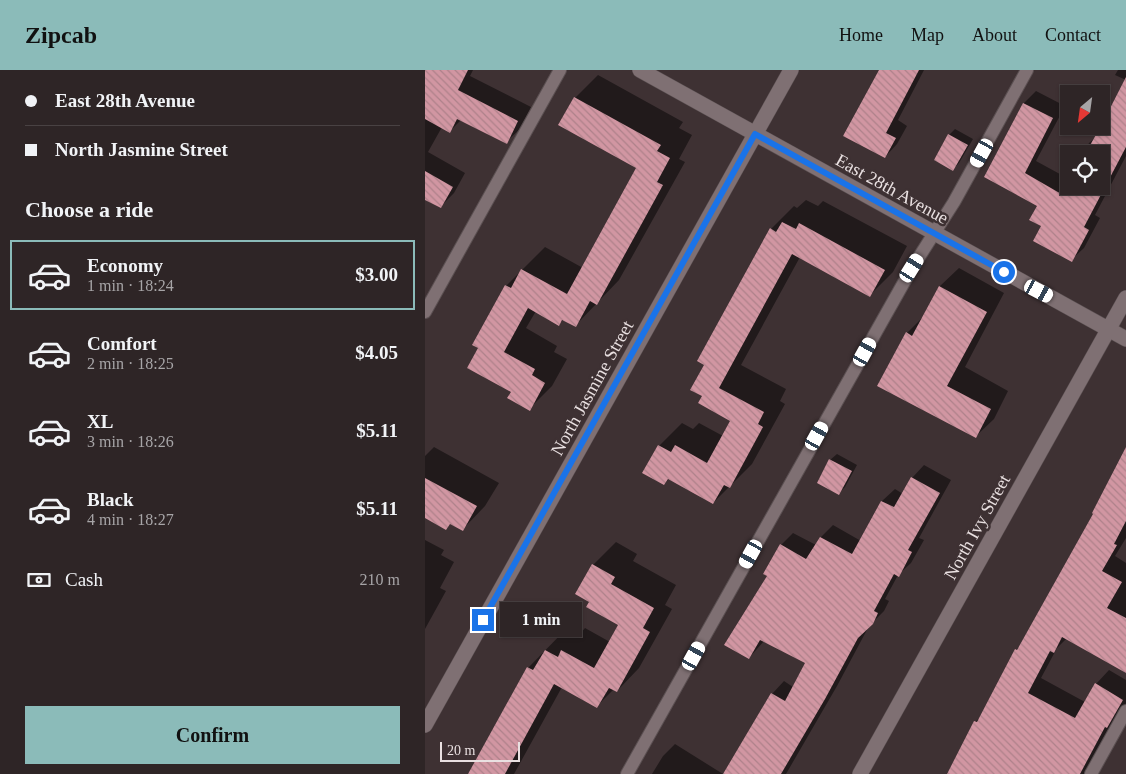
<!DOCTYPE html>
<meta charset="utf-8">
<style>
body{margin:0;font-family:Georgia,serif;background:#3a3132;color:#f1f3f6;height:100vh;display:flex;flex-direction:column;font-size:19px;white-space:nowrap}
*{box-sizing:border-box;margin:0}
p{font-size:16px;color:#a7a5a7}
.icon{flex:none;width:28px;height:28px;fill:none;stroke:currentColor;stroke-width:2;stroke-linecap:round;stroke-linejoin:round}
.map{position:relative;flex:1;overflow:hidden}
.details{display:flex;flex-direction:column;background:#2e2526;width:425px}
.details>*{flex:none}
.top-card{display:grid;align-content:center;height:110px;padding:0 25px;background:#2e2526}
.needle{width:32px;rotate:209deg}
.tools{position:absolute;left:635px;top:15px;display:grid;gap:10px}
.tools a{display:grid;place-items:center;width:50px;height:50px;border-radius:0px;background:#2e2526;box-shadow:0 1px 4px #0004,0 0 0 1px #494243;font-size:25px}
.scale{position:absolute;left:15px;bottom:12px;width:80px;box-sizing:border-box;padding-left:5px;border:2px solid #e9e0e1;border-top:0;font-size:14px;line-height:18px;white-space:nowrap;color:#e9e0e1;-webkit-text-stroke:4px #3e3133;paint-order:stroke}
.end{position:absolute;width:22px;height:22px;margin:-11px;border:6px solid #1a73e8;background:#fff;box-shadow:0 0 0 2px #fff}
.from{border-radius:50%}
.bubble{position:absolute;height:35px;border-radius:0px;background:#2e2526;box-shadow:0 1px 4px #0004,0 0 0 1px #494243;font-size:16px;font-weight:700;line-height:35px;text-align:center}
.car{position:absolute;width:15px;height:30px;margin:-15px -8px;border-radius:6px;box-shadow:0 0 4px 1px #0007;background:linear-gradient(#fff 24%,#345 0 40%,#fff 0 76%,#345 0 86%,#fff 0)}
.top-card b{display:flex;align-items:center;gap:18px;height:48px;font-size:19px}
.top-card b+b{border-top:1px solid #494243}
.top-card i{width:12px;height:12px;background:#f1f3f6}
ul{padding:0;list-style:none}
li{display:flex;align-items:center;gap:15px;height:70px;margin:0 10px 8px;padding:0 15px;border:2px solid transparent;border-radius:0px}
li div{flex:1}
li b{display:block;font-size:19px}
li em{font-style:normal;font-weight:700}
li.on{border-color:#8bbbb9}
li>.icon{width:45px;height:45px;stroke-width:1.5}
h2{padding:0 25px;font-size:22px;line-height:60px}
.pay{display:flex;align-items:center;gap:12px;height:55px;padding:0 25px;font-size:19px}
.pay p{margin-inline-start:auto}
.button{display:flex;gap:10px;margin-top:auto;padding:10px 25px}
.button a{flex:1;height:58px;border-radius:0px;background:#8bbbb9;color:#111;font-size:20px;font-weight:700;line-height:58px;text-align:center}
header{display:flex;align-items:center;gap:30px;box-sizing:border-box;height:70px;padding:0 25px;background:#8bbbb9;color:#111}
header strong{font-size:24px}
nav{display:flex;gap:28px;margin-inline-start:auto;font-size:18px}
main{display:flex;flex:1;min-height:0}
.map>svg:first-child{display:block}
.shadow{fill:#0007}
.building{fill:url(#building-back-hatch)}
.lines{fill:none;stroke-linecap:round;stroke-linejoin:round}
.lane-casing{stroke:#5b5052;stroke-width:14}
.street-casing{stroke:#5b5052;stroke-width:16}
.lane{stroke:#7f7073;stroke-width:12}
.street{stroke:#7f7073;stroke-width:15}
.route{stroke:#1a73e8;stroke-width:6}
.labels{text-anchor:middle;stroke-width:5;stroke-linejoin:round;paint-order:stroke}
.street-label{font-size:18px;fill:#e9e0e1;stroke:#3e3133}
</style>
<header>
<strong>Zipcab</strong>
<nav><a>Home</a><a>Map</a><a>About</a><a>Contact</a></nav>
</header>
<main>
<section class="details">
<div class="top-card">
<b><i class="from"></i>East 28th Avenue</b>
<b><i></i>North Jasmine Street</b>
</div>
<h2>Choose a ride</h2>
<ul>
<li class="on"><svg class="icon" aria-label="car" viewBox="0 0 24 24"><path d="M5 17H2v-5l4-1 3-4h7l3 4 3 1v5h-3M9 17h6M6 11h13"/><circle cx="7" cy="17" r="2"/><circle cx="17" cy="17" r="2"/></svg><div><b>Economy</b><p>1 min · 18:24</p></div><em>$3.00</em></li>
<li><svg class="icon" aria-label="car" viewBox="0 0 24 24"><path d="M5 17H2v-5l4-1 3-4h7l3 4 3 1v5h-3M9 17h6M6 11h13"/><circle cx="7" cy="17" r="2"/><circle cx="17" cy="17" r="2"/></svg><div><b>Comfort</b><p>2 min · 18:25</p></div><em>$4.05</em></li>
<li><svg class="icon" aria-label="car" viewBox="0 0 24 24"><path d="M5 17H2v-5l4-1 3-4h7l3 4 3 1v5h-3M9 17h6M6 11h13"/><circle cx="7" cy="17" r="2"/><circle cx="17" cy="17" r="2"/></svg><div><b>XL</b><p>3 min · 18:26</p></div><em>$5.11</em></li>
<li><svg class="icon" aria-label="car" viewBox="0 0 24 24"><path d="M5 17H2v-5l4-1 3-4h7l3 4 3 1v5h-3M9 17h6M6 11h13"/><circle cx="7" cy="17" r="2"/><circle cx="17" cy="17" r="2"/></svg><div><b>Black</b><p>4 min · 18:27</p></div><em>$5.11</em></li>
</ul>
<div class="pay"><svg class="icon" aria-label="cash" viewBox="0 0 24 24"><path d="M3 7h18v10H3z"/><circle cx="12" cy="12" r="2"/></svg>Cash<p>210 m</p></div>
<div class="button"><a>Confirm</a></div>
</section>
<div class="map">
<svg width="701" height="704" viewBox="0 0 701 704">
<defs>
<pattern id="building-back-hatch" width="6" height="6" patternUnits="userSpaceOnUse" patternTransform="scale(1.25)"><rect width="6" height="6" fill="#d196a2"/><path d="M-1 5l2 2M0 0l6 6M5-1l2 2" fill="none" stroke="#ae818a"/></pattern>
</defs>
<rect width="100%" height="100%" fill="#3e3133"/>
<path class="shadow" d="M0 0H48L45 6 106 37 95 59 81 72 37 49 25 61 17 57 3 82 40 103 29 123 15 137 0 128Z
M455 0H499L473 50 482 56 472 74 460 87Z
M693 0H701V86L670 145 675 148 659 178 646 190 618 156 613 135 561 106 599 33 611 21 640 36 611 91 644 109V116H676V84H659L664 73 671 67 701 10 690 5Z
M173 5 258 52 254 58 267 65 254 89 260 92 194 210 150 256 139 249 134 254 111 241 101 258 132 276 129 282 142 289 127 316 104 339 87 321 55 278 81 216 120 177 158 198 213 98 150 28Z
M530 59 548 69 534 93 528 99 524 65Z
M381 130 393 136 398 131 482 176 468 202 445 225 375 187 316 295 361 319 355 331 360 334 327 394 288 433 244 409 239 414 234 376 257 353 268 359 274 353 298 366 307 350 279 326 280 294 346 159 369 136 372 138Z
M534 198 579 223 540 297 583 321 569 349 550 367 482 263 500 245 515 216Z
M9 377 74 413 60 436 38 459 26 453 21 458 0 447V386Z
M701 380V468L690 486 701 493V592L642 568 632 578 616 608 660 632 671 614 684 600 701 610V633L661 704H522L550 652 558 645 591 580 597 574 670 443Z
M412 384 432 395 420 417 414 423 405 390Z
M499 395 526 410 494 468 499 470 486 493 473 505 460 529 464 531 459 541 444 556 412 616 361 704H299L347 624 359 611 368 617 381 592 339 571 324 588 344 506 356 475 368 463 391 475 396 467 408 455 436 471 457 431 470 419 478 424 487 408Z
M0 470 19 480 16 485 29 492 15 518 21 521 0 559Z
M191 472 212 484 208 491 251 515 240 535 247 539 214 598 192 621 189 619 172 636 137 617 89 704H44L103 598 143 557 155 564 160 558 185 572 194 554 166 531 168 495Z
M250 674 298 704H227L238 686Z"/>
<path class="building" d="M0 0H43L33 20 93 51 82 74 32 49 25 63 0 49Z
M454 0H494L461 63 471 68 460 88 418 66Z
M701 7V77L659 157 664 160 647 192 608 171 616 156 604 150 612 136 559 107 598 33 628 48 600 103 638 125 644 114V116H676V84H660L676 56Z
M149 27 236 75 232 81 245 88 232 112 238 115 172 235 165 231 151 257 137 250 134 256 103 238 79 282 110 299 107 305 120 313 105 341 82 328 86 322 42 298 53 278 47 275 80 215 86 218 96 199 142 224 211 98 133 55Z
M523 64 543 75 528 101 509 90Z
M0 101 28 117 16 138 0 130Z
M357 152 371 159 374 153 460 200 445 227 367 184 294 318 339 342 333 354 338 357 305 418 299 415 288 434 243 409 239 415 217 403 233 375 246 382 250 375 282 393 305 351 273 333 277 326 265 320 279 295 272 291 345 158 351 162Z
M514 216 562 242 522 316 566 339 551 368 452 316 481 262 487 266Z
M701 377V451L689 474 692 475 677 501 697 512 682 538 701 548V603L637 567 629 583 625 581 603 623 650 648 670 613 698 630 682 658 680 657 655 704H522L549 651 552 652 590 579 592 580 668 444 667 443Z
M404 389 427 401 414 425 392 413Z
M486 407 515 423 483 480 487 482 474 507 469 504 449 541 453 543 448 554 433 568 400 629 356 704H298L346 623 360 631 380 593 335 570 324 589 299 575 342 506 338 504 355 474 381 489 395 467 427 484 456 431 469 437Z
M0 408 52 436 38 461 25 454 21 460 0 448Z
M167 494 190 507 186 514 229 538 218 558 225 562 192 622 184 618 172 638 129 614 80 704H43L102 597 108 600 120 580 133 587 136 580 169 598 193 555 161 537 164 532 150 524Z"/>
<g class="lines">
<defs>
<path id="lane" d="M0 242 135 0
M202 704 487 198 529 132 602 0
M666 704 701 641"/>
<path id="street" d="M215 0 701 269
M0 655 366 0
M435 704 701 228"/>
</defs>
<use href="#lane" class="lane-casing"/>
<use href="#street" class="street-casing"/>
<use href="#lane" class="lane"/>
<use href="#street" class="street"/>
</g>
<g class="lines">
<path class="route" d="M58 550 330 64 579 202"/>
</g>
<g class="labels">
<g class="street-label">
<text transform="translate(467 119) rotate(29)" y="6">East 28th Avenue</text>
<text transform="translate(167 318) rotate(-61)" y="6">North Jasmine Street</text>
<text transform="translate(552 457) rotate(-61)" y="6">North Ivy Street</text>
</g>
</g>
</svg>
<div class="tools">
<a><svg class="needle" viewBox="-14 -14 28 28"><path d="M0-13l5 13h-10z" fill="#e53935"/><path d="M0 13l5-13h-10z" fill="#a7a5a7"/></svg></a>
<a><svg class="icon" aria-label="locate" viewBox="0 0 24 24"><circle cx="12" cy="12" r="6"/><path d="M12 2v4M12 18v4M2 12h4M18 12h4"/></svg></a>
</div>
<div class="scale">20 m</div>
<i class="end from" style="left:579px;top:202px"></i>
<i class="end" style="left:58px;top:550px"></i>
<div class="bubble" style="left:75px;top:532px;width:82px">1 min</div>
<i class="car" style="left:557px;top:83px;rotate:209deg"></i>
<i class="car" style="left:487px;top:198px;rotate:32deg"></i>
<i class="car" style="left:614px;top:221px;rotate:118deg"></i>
<i class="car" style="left:440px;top:282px;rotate:29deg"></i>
<i class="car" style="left:392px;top:366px;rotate:29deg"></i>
<i class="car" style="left:326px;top:484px;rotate:209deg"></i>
<i class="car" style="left:269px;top:586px;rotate:29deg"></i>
</div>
</main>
